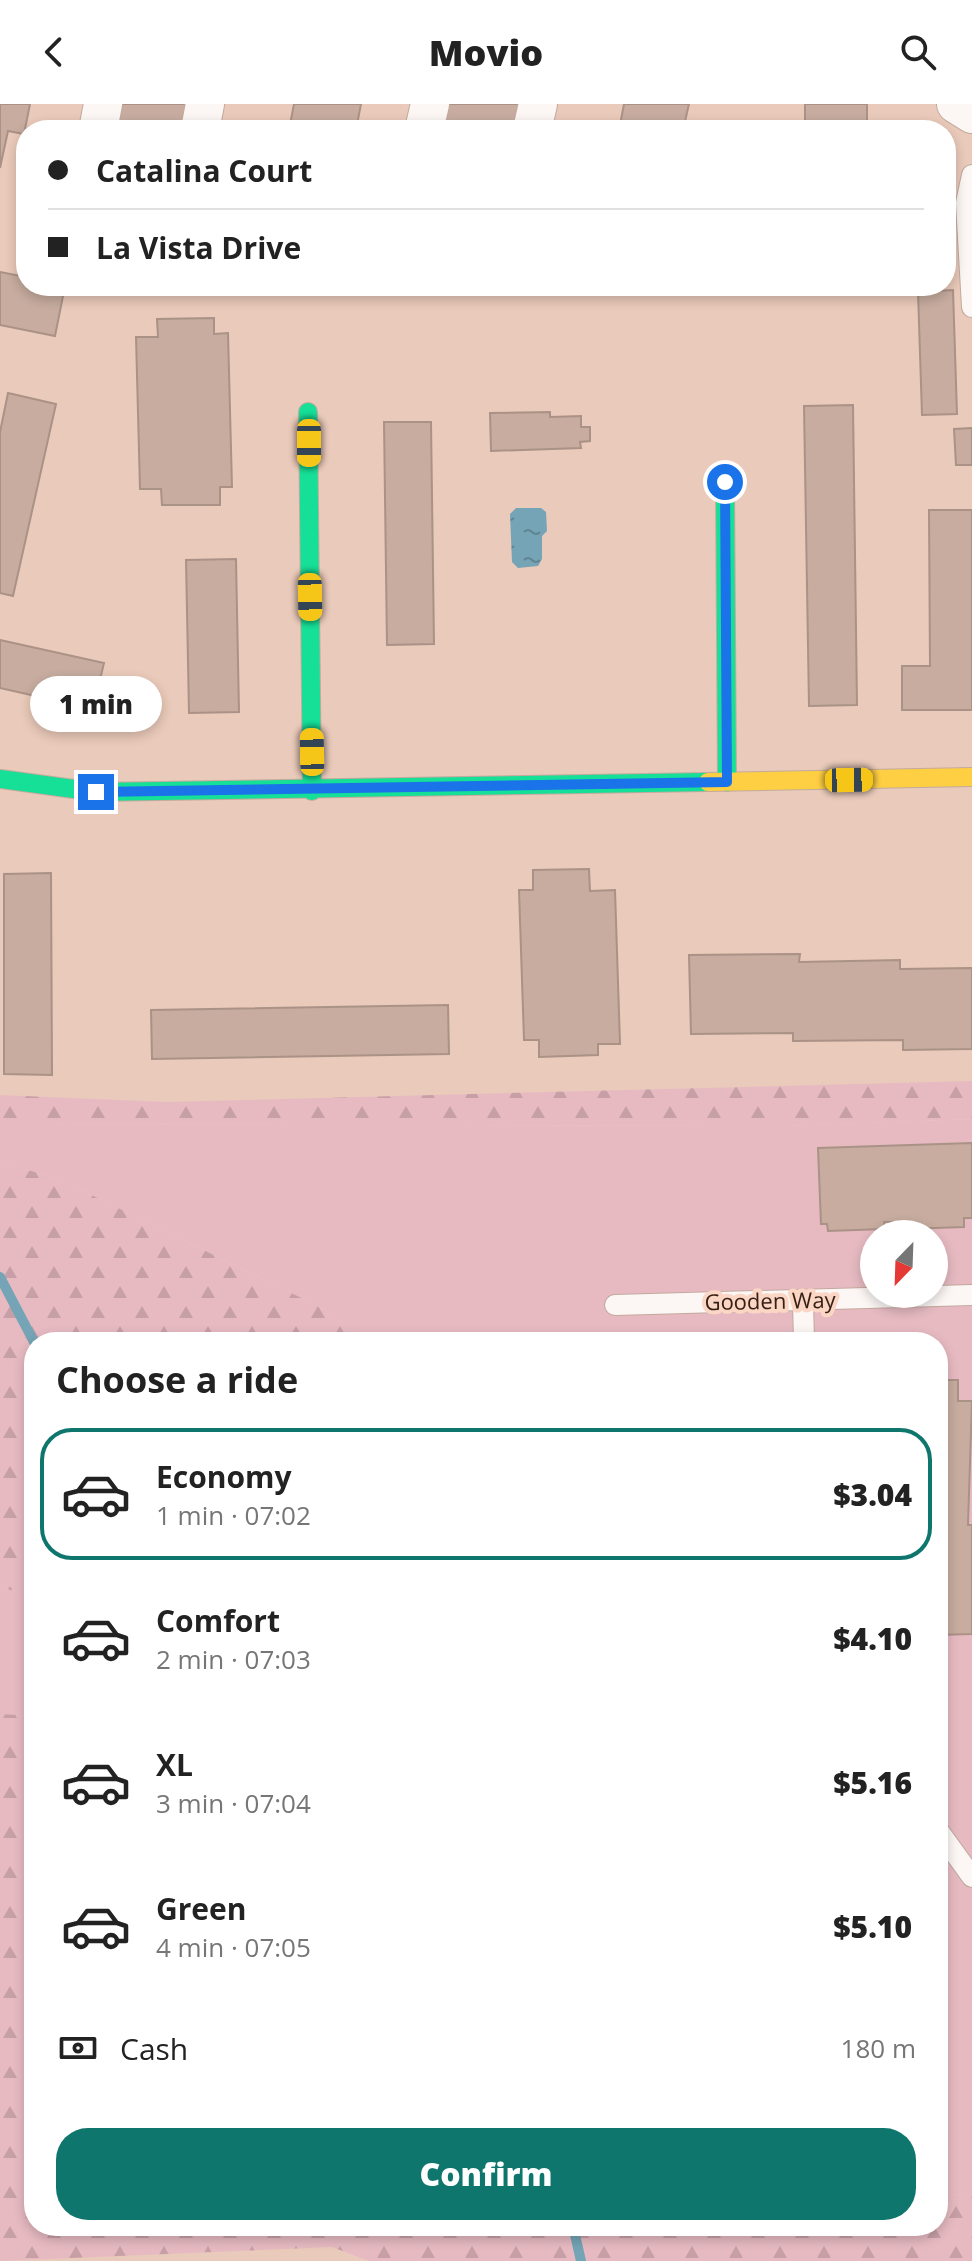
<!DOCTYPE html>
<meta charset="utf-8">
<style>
body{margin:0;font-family:"Open Sans",sans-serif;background:#f2f2f2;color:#222;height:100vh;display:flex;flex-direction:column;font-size:30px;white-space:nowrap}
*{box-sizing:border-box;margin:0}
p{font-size:26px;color:#767676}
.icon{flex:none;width:44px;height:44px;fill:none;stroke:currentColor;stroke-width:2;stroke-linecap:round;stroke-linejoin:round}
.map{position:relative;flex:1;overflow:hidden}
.drawer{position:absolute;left:24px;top:1228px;width:924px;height:904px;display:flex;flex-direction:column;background:#fff;border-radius:32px;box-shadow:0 4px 12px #0003}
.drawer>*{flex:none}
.top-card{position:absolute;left:16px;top:16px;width:940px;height:176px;border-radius:32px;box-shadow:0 4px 12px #0003;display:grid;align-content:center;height:176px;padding:0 32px;background:#fff}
.needle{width:52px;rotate:203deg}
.fabs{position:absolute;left:860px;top:1116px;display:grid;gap:16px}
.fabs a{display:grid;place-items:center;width:88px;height:88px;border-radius:50%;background:#fff;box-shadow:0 4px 12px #0003;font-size:40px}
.end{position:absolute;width:36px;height:36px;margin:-18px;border:10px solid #1a73e8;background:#fff;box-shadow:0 0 0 4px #fff}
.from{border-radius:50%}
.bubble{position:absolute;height:56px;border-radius:28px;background:#fff;box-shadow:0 4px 12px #0003;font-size:26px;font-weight:800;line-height:56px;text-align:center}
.car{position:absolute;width:24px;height:48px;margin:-24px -12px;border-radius:10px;box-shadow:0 0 6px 2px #0007;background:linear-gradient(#f5c518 24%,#345 0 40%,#f5c518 0 76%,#345 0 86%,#f5c518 0)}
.top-card b{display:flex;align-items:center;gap:28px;height:76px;font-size:30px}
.top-card b+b{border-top:2px solid #e0e0e0}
.top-card i{width:20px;height:20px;background:#222}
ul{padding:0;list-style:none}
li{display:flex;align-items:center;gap:24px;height:132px;margin:0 16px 12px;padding:0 16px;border:4px solid transparent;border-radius:32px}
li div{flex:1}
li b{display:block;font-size:30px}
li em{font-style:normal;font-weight:800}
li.selected{border-color:#0f766e}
li>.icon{width:72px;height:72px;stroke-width:1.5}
h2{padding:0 32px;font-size:36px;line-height:96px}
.pay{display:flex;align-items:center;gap:20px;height:88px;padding:0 32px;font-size:30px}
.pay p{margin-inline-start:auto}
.cta{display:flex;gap:16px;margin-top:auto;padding:16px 32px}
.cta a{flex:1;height:92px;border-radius:32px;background:#0f766e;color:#fff;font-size:32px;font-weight:800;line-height:92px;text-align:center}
header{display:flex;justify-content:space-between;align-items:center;height:104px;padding:0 32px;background:#fff;font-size:36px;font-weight:800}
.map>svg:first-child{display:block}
.green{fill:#e7bac2;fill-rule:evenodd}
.forest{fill:url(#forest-firs)}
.water{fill:url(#water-ripples)}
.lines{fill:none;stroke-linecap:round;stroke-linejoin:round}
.stream{stroke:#74a4b5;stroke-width:10}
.building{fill:#c7ac9f;stroke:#ab9286;stroke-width:2}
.lane-casing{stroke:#c3aa9d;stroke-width:22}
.street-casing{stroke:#c3aa9d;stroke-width:40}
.fast-casing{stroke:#c3aa9d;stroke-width:20}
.slow-casing{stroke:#c3aa9d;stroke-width:20}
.lane{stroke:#fcf7f5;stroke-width:20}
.street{stroke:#fcf7f5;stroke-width:38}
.fast{stroke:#16e098;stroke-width:18}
.slow{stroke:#ffcf43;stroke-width:18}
.route{stroke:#1a73e8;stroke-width:10}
.labels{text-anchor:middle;stroke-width:8;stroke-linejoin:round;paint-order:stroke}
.street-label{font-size:22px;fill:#351f14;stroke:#fbd6c5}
</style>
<header><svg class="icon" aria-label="back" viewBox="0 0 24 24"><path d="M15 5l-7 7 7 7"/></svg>Movio<svg class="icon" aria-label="search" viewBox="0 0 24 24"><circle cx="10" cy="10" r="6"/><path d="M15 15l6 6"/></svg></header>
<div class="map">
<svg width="972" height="2157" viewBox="0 0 972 2157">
<defs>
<pattern id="forest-firs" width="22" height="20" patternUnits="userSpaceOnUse" patternTransform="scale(2)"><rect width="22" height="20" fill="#e7bac2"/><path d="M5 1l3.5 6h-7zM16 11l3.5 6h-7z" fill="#c79fa6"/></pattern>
<pattern id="water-ripples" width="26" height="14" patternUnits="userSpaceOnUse" patternTransform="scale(2)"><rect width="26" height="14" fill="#74a4b5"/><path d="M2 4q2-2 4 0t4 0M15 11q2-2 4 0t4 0" fill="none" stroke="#608592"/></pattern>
</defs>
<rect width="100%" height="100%" fill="#eacaba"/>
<path class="green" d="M972 1015V2089L938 2092V1238H365L326 1206 59 1075 0 1058V1020L782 1022ZM874 1130H934V1190H874Z
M0 1484 34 1490V1612L0 1610Z"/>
<path class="forest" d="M972 977V1015L782 1022 0 1020V991L167 998Z
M0 1058 59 1075 326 1206 365 1238H34V1490L0 1484Z
M0 1610 34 1612V2122H938V2092L972 2089V2157H369L332 2143 0 2157Z"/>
<path class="water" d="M516 404H541L546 408 547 427 542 432V455L538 462 518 464 512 458 510 410Z"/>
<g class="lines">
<path class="stream" d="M0 1173 34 1238
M573 2122 581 2157"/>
</g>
<path class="building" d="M0 0H30L24 30 8 27 0 64Z
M122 0H190L185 26H116Z
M294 0H361L356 26H289Z
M448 0H522L517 26H442Z
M624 0H689L683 26H619Z
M805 0H867V26H805Z
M0 168 26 173V182H65L55 232 0 221Z
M953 186 957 310 922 311 918 188Z
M214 214V230L228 229 232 383H220V401H162L161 385H140L136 233H158L157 215Z
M8 289 56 300 13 492 0 489V328Z
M853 301 857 601 809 602 804 302Z
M550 308V313L581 312V323H590V337L580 338 581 344 491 347 490 309Z
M384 318H431L434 540 387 541Z
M972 324V361H956L954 325Z
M929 406H972V606H902V562H930Z
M236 455 239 608 189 609 186 456Z
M0 536 104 559 93 605 0 584Z
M589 765 590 787 615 786 620 940H598V951L539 953V936H524L519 786H533V766Z
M51 769 52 971 4 970V770Z
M800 850 799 858 900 856V865L972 864V945L903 946V936L793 937V929L691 930 689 851Z
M448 901 449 950 152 955 151 906Z
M972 1039V1114H964V1123L905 1125V1118H884V1125L828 1127 827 1120H821L818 1044Z
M938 1276H958V1297H972L968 1421H972V1530L938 1531Z"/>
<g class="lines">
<defs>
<path id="lane" d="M972 71 966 99 972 203
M803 1197 804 1238
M615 1201 972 1191
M938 1726 972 1773"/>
<path id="street" d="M956 0 972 10
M98 26 103 0
M200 26 205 0
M424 26 430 0
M532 26 538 0"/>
<path id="fast" d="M308 308 312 687
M725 378 727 678
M0 675 96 688 708 678"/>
<path id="slow" d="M708 678 972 673"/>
</defs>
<use href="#lane" class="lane-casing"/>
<use href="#street" class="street-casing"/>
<use href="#fast" class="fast-casing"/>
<use href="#slow" class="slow-casing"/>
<use href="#lane" class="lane"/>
<use href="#street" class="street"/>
<use href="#fast" class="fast"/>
<use href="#slow" class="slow"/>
</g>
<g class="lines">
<path class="route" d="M96 688 727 678 725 378"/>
</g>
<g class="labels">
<g class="street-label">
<text transform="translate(770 1197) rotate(-1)" y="8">Gooden Way</text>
</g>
</g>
</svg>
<div class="fabs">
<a><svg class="needle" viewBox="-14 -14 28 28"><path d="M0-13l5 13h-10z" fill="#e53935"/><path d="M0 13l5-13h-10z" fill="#767676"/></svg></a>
</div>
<i class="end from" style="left:725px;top:378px"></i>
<i class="end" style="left:96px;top:688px"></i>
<div class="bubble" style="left:30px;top:572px;width:132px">1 min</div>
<i class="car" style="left:309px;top:339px;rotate:180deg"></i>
<i class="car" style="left:310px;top:493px;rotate:179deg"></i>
<i class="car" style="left:312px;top:648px;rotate:359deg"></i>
<i class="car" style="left:849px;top:676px;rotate:89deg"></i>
<div class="top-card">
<b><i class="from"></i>Catalina Court</b>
<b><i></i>La Vista Drive</b>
</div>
<section class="drawer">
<h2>Choose a ride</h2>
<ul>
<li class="selected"><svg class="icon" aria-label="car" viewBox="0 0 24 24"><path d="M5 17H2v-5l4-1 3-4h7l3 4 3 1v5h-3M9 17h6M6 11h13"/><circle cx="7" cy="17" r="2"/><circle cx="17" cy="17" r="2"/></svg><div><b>Economy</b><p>1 min · 07:02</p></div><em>$3.04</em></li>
<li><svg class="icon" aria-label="car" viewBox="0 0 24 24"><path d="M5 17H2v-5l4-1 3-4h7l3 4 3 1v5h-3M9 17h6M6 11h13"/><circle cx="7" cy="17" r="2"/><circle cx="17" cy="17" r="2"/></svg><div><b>Comfort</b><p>2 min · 07:03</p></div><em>$4.10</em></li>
<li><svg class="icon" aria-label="car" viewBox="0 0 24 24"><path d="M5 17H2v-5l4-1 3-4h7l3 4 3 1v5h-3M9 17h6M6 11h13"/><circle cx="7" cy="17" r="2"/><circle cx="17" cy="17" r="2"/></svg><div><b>XL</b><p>3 min · 07:04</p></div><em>$5.16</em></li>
<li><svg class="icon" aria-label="car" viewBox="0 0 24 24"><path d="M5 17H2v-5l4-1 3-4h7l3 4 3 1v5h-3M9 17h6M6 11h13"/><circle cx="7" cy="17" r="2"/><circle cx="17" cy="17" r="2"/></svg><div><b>Green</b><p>4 min · 07:05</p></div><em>$5.10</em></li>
</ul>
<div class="pay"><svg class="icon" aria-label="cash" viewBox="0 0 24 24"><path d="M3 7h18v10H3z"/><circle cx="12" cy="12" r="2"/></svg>Cash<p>180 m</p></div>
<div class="cta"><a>Confirm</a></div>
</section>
</div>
